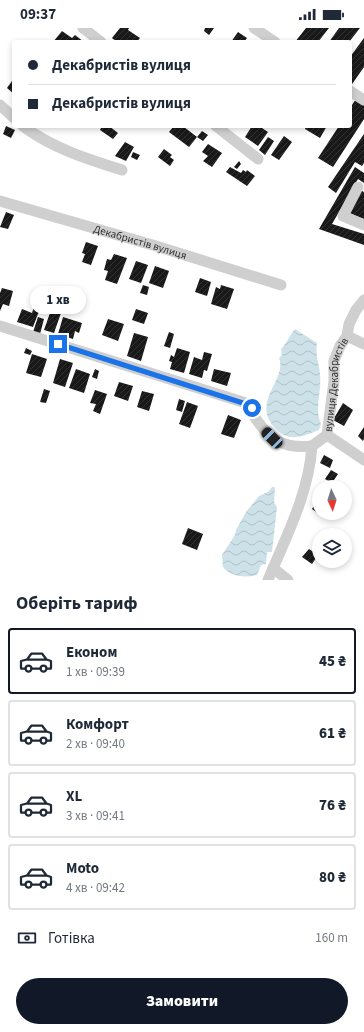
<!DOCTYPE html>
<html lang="uk">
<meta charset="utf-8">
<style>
body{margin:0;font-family:"Source Sans 3",sans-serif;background:#f6f6f7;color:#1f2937;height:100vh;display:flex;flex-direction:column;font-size:15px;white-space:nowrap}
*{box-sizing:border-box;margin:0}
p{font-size:13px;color:#747a83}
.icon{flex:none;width:22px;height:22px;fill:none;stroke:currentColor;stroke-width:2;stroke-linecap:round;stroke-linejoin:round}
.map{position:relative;height:552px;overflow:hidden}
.drawer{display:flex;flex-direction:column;background:#fff;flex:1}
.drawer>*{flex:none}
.banner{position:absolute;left:12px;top:12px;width:340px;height:88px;border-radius:4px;box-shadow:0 2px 6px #0003;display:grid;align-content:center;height:88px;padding:0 16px;background:#fff}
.needle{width:26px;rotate:176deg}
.buttons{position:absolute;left:312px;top:452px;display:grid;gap:8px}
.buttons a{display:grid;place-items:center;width:40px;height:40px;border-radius:50%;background:#fff;box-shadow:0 2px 6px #0003;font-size:20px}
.end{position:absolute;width:18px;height:18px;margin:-9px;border:5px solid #1a73e8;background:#fff;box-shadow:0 0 0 2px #fff}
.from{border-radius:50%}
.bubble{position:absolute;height:28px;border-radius:14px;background:#fff;box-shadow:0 2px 6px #0003;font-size:13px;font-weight:800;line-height:28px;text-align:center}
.car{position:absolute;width:12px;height:24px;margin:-12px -6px;border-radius:5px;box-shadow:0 0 3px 1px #0007;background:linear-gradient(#222 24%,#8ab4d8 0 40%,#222 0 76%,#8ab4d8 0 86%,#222 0)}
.banner b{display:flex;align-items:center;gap:14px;height:38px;font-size:15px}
.banner b+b{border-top:1px solid #e0e1e3}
.banner i{width:10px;height:10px;background:#1f2937}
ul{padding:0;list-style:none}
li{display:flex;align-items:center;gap:12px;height:66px;margin:0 8px 6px;padding:0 8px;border:2px solid #e0e1e3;border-radius:4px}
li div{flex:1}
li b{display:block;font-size:15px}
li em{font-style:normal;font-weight:800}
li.on{border-color:#111827}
li>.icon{width:36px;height:36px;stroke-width:1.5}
h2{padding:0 16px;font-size:18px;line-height:48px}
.pay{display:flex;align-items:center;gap:10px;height:44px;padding:0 16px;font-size:15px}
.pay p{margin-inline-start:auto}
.cta{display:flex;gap:8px;margin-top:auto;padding:8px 16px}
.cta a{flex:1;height:46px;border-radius:24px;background:#111827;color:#fff;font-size:16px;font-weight:800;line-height:46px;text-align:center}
.status{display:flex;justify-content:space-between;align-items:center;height:28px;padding:0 20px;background:#fff;direction:ltr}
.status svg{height:11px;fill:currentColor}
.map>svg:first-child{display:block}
.water{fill:url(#water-waves)}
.building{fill:url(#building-hatch)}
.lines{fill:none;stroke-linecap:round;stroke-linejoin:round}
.minor{stroke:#cfcfcf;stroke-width:11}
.route{stroke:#1a73e8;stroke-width:5}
.labels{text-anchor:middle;stroke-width:4;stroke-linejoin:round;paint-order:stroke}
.street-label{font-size:11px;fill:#323232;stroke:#fff}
</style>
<div class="status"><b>09:37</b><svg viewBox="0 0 49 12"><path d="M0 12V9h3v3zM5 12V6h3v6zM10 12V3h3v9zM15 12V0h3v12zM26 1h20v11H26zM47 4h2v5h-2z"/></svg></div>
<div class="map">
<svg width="364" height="552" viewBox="0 0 364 552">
<defs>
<pattern id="water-waves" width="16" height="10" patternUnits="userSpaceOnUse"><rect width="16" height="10" fill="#cde1e9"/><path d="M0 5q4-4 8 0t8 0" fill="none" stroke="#b0c2c8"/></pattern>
<pattern id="building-hatch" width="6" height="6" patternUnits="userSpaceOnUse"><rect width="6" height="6" fill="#191919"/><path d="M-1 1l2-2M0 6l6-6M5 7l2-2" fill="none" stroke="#323232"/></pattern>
</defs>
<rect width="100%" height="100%" fill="#fff"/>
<path class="water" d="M295 301 317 315C315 327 319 335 320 346 322 363 314 380 321 396L319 402C304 408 289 415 276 401 249 374 288 352 279 330L282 327 281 321C287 315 289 308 295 301Z
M272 459H275L274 474 277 479 272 524H267L266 536 261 537 257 547C244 550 232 549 223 539L222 527 235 507 236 502 246 484 259 468 268 464Z"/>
<path class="building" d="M120 0H129L128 2 140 10 137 14H117L112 10Z
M205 0H214L209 7 204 3Z
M306 0H329L318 14H295Z
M339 0H360L349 14H329Z
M62 3 72 10 75 7 84 14H53Z
M238 4 247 10 244 14H231Z
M364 10V39L350 59V29Z
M14 50V66L7 60Z
M356 71 364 77V91L333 139 318 130 339 98H350V80Z
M6 98 15 102 11 110 3 106Z
M102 98H109L118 105 113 111 100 102Z
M174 98H185L184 99 197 109 189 119 169 104Z
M252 98H259L268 104 258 118 245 109Z
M306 98H327L320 110 305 101Z
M202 103 208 107 203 113 197 109Z
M364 106V135L362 138 355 134 336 165 328 159Z
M284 108 292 114 279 132 271 127Z
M268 109 274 113 265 127 259 122Z
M125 114 134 119 126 133 115 128Z
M208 116 222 125 212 139 203 133 208 128 202 124Z
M164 121 172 127 170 129 174 132 170 138 158 129Z
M133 124 140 127 137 132 131 129Z
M239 133 241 136 237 141 234 139Z
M230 139 241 145 243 142 246 144 247 142 255 148 247 158 226 144Z
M355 139 364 145V155L358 151 332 196 364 206V217L319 201Z
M360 162 364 164V191L349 185Z
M6 184 14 187 8 201 0 199Z
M86 214 98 218 91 237 82 234 85 226 82 225Z
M114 226 127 230 117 256 105 252 108 243 104 242 107 231 111 232Z
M136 233 148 237 141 255 129 251Z
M155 238 169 243 163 260 149 255Z
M200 250 211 254 207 268 195 264Z
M143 257 149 259 147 267 140 265Z
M221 257 234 261 227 281 211 276 216 259 220 261Z
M2 260 13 263 9 278 3 276 0 283V265Z
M35 276 41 278 33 299 17 294 22 281 32 285Z
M136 281 148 285 144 296 132 292Z
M51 282 61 285 54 305 44 302Z
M38 289 44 291 40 306 33 304Z
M63 289 82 295 79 305 75 303 73 311 58 306Z
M108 291 124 296 118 313 102 307Z
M169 304 174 306 170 320 164 318Z
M134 305 148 309 141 333 127 328Z
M26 320 32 323 30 327 24 325Z
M177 320 190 324 184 345 170 341 172 334 169 333 171 327 174 329Z
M204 324 212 326 207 343 204 342 202 350 189 346 194 329 202 332Z
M32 326 47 331 41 349 26 345Z
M60 331 73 335 65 359 53 355Z
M76 341 90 346 84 365 69 360Z
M95 341 99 343 97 351 92 349Z
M214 341 231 345 227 358 211 353Z
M119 354 133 358 128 373 114 368Z
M44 361 50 363 46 375 40 374Z
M95 362 107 366 100 386 93 383 96 376 90 375Z
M142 363 154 366 149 383 137 379Z
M179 371 185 373 182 384 176 382Z
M187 374 198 378 190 400 179 396Z
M343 375 353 382 344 398 333 392Z
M228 387 241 392 234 410 221 406Z
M364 399V411L363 413 358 408Z
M324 427 333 432 330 440 320 435Z
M331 442 338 446 332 455 325 451Z
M319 469V485H329L325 490 312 481Z
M188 500 203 506 197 522 182 516Z
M309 521 318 527 312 536 302 529Z"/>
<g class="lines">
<g class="minor">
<path d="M83 0 101 14"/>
<path d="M254 0 275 14"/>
<path d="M350 63 364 72"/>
<path d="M0 77 14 90"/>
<path d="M23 98C52 120 87 131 122 142"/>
<path d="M216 98 258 131"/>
<path d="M358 159 343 188 364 197"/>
<path id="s1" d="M0 173 156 218 281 257"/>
<path d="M0 298 246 375C252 380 252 385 256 391 271 413 285 421 312 418"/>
<path d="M347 308 364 316"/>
<path d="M327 407 364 432"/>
<path d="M273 540 288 552"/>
<path id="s2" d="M268 552C286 509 309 465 312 418L327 407 334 353V333L340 318 347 308 349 296 356 282 364 272"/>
</g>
</g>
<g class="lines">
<path class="route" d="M58 316 246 376 252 380"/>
</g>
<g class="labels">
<g class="street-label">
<text dy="4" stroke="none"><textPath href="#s1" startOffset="146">Декабристів вулиця</textPath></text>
<text dy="4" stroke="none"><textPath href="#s2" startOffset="212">вулиця Декабристів</textPath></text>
</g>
</g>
</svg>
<div class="buttons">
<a><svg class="needle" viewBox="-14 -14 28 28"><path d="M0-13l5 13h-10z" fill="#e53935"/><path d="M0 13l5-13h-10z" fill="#747a83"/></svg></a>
<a><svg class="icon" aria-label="layers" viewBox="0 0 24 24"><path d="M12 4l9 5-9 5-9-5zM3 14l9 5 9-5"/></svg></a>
</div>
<i class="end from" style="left:252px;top:380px"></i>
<i class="end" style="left:58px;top:316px"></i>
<div class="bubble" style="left:30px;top:258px;width:56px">1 хв</div>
<i class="car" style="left:272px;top:410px;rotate:315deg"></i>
<div class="banner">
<b><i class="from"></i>Декабристів вулиця</b>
<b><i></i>Декабристів вулиця</b>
</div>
</div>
<section class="drawer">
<h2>Оберіть тариф</h2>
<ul>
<li class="on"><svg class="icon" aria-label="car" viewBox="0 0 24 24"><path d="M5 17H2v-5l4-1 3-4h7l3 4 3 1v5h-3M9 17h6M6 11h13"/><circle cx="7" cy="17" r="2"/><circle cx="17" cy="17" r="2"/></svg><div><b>Економ</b><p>1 хв · 09:39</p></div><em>45 ₴</em></li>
<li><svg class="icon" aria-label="car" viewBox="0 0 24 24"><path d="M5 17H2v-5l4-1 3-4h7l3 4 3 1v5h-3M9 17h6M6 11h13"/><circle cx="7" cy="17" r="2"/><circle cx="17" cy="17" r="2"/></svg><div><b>Комфорт</b><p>2 хв · 09:40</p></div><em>61 ₴</em></li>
<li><svg class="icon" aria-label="car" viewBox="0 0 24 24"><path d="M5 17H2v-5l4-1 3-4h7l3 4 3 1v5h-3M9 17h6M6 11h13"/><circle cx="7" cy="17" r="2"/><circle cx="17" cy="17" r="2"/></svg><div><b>XL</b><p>3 хв · 09:41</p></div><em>76 ₴</em></li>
<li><svg class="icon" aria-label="car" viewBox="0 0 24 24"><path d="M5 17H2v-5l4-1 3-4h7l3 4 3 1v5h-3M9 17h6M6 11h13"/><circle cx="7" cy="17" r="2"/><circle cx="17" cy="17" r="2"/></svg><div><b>Moto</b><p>4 хв · 09:42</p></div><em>80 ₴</em></li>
</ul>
<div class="pay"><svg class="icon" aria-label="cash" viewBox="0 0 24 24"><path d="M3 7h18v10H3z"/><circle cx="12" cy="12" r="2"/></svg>Готівка<p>160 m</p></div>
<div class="cta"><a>Замовити</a></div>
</section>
